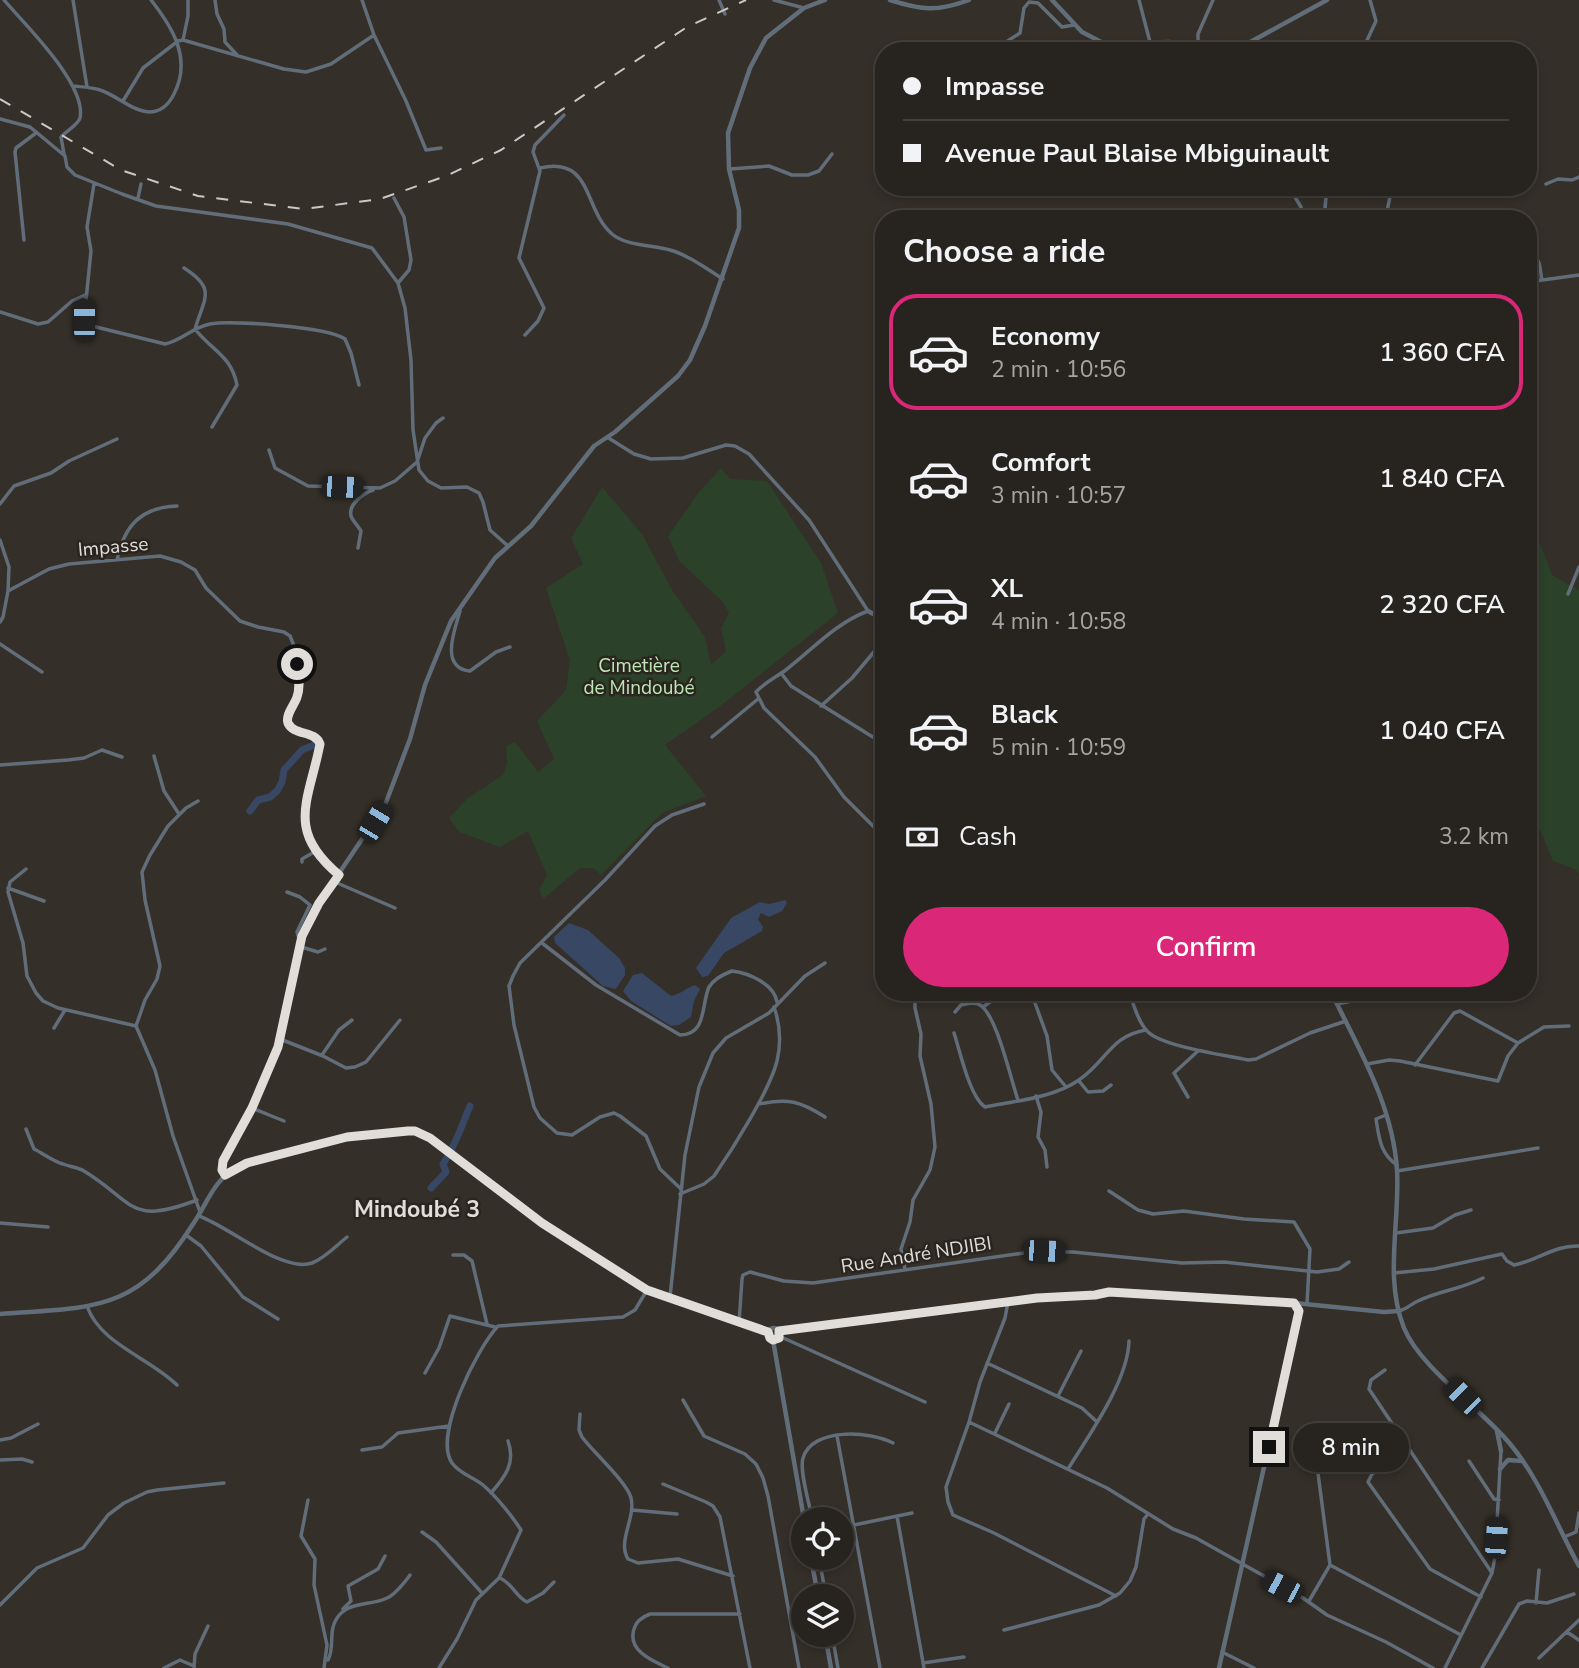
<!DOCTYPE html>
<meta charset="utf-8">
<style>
body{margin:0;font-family:"Nunito Sans",sans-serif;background:#332f2b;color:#f1f3f6;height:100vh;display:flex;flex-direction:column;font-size:26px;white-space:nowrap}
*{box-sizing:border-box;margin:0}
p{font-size:23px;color:#a4a4a4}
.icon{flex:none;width:38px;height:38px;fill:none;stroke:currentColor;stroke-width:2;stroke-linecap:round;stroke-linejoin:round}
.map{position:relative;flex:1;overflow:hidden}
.panel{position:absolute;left:875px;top:210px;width:662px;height:791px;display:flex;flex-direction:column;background:#27231e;border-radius:28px;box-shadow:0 4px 10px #0003,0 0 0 2px #43403c}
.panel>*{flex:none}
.banner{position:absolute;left:875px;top:42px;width:662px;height:154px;border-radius:28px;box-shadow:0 4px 10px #0003,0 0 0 2px #43403c;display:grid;align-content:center;height:154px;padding:0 28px;background:#27231e}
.fabs{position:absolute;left:791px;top:1507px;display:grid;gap:14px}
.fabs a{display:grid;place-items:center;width:63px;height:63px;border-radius:50%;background:#27231e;box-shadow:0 4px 10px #0003,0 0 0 2px #43403c;font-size:35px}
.end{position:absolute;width:32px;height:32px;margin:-16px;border:9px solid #e1deda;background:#111;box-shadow:0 0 0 4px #111}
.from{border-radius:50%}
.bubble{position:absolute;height:49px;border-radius:24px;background:#27231e;box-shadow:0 4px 10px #0003,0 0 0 2px #43403c;font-size:23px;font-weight:600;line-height:49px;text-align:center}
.car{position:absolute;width:21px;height:42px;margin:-21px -10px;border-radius:9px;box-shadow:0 0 5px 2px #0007;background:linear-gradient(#222 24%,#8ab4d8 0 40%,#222 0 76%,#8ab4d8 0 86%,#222 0)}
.banner b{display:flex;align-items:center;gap:24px;height:66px;font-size:26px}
.banner b+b{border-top:2px solid #43403c}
.banner i{width:18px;height:18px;background:#f1f3f6}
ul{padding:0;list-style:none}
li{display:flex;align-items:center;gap:21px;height:116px;margin:0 14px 10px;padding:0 14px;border:4px solid transparent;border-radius:28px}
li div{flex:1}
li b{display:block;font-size:26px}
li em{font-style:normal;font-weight:600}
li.on{border-color:#db2777}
li>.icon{width:63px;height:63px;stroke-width:1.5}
h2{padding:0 28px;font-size:32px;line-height:84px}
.pay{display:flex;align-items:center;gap:18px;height:77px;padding:0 28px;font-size:26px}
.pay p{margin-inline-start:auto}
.button{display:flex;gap:14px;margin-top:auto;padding:14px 28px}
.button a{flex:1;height:80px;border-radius:42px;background:#db2777;color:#fff;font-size:28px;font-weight:600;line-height:80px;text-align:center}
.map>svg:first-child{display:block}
.green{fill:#2c4129}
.water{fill:#384764}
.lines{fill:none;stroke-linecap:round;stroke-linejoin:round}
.river{stroke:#384764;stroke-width:7}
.minor{stroke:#626d7a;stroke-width:3.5}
.tertiary{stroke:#626d7a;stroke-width:4.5}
.rail{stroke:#ccc9c4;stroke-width:2;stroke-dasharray:12 12;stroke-linecap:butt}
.route{stroke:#e1deda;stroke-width:9}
.labels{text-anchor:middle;stroke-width:5;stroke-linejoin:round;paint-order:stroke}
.street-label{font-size:19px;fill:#e1deda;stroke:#2a251f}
.park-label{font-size:19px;fill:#bbe7b3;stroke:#2a251f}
.quarter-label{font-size:23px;font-weight:bold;fill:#e1deda;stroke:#2a251f}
</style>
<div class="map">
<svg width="1579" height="1668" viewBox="0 0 1579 1668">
<rect width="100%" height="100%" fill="#342f28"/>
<path class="green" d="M721 468 730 479 767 481 821 563 838 613 719 707 665 745 706 796 662 813 601 875 593 868H580L543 899 539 890 547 875 528 831 500 847 459 832 449 818 468 798 503 775 507 763 506 746 515 742 538 772 554 759 537 721 566 690 570 660 546 588 583 564 571 538 602 487 642 534 672 590 705 637 711 665 726 651 721 628 729 613 722 601 679 561 668 536 699 492Z
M1528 513 1552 575 1579 590V874L1575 869 1553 861 1540 830 1528 821Z"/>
<path class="water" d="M785 900 787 903 782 911 769 917 761 913 758 919 763 927 762 931 724 953 708 976 702 977 696 968 731 918 760 902 769 904Z
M569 923 588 930 619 958 625 968V975L616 989 603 986 555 943 554 937Z
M642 973 671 996C681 994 686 988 695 985L700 989 694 1001 691 1017 679 1025 671 1026 631 1001 623 991 633 975Z"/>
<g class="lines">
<path class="river" d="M250 811 258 800 270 797 277 791 282 782 284 770 302 750 314 745 318 739
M431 1188 446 1172 443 1164C456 1145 462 1125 470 1106"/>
<path class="minor" d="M4 0C24 24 87 84 80 118 78 125 66 131 61 137L64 154
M73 0 87 87
M215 0 217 14 224 29 225 42 238 56
M362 0 374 35 406 101 426 150 441 148
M719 0 725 14
M774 0 804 8
M1139 0 1150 42
M183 40 188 16V0
M1198 45V34L1213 0
M992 51 1020 33 1024 8 1029 2 1038 3 1062 27 1074 25
M1105 51V44
M1362 51 1376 21 1370 0
M73 86C82 87 91 87 100 90 116 95 132 111 149 112 162 112 169 104 174 94 192 59 173 28 151 0
M123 101 143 68 178 41 183 40 284 69 306 72 331 64 374 35
M0 119 30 127 65 156 67 167 75 175 122 194 156 206 288 224 372 248 398 283 405 308 411 360 413 430 419 470 428 481 441 488 467 487 479 493 483 502 490 530 508 546
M540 168C593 156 583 209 612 234 626 246 653 245 670 250 688 255 707 269 723 279
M730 169 769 166 792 175H808L819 171 832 154
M94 184 87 227 91 251 84 320 88 325 165 344C181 341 193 327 210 324 231 320 328 327 345 339L351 353 359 385
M1546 184 1558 179 1572 180 1579 177
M1289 187 1301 207 1303 219
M138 198 141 184
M394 198 404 217 411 260 409 270 398 283
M1386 216 1392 187
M1324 219 1327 187
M24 240 15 152 16 148 36 133
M1528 256C1543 258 1539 268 1542 280
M184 268C217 289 204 298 195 329 212 351 231 355 237 385L212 427
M1528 282 1579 275
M0 312 38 324 48 322 72 301 85 295
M525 335 538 321 544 308 519 258 540 171 533 152 535 145 564 115
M607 437 634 454 651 459 683 458 726 445 735 446 749 454 809 520 868 611C836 623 814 648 787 669 777 677 765 682 756 692L764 708 815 757 844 797 879 832 884 843
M1528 441H1530
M269 450 275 468 308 486 380 488 395 481 417 462 425 438 436 423 443 418
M0 504 14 486 51 473 69 461 117 439
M0 540 9 567 8 591
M358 548 361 531C359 527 352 520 351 516 348 504 364 493 373 490
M117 560C124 526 141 507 177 506
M1568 594 1579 567
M460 611C455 629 439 668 470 671L496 652 510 647
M0 622 3 617 8 591 49 569 69 564 160 556 181 562 195 570 206 588 240 621 258 627 284 632 290 636 295 648 300 684 297 698 287 718 288 723 292 727 315 736 319 744C310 799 285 830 338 874
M0 644 42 672
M781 673 791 686 884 744
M821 706 852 678 884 640
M712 737 758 699
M154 756 164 791 179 814
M0 765 68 760 84 758 102 750 122 757
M198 801 186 808 168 826 150 855 142 872 145 900 160 966 157 979 145 1000 136 1026 155 1070 173 1136 200 1212
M302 862V859L316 851
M26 869 10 882 8 892 23 943 27 976 36 993 43 1001 58 1008 136 1026
M335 882 395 908
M8 888 44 901
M287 892 300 897 310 905 297 932 300 942
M542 943 596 985 680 1035C707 1035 701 1005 709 987 714 979 724 974 732 971 749 973 774 984 777 1002
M298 946 318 952 325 949
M1031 992 1047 1036 1052 1070 1066 1087
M1129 992C1134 1005 1138 1022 1148 1032 1164 1047 1226 1055 1248 1060L1256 1059 1310 1033 1346 1021
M1337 1004 1398 992
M983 1007 1004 992
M955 1012 961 1005C966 1004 973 1002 978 1004 996 1010 1011 1081 1018 1100
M54 1028 65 1010
M954 1033C960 1051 970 1098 985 1107 1015 1101 1053 1098 1079 1080 1107 1061 1110 1036 1146 1030
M280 1039 323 1056 346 1068 355 1067 366 1062 400 1020
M322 1055 339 1030 352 1020
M1367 1064 1389 1060 1400 1061 1498 1081 1508 1056 1518 1043 1544 1027 1569 1026
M1415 1065 1454 1013 1460 1011 1518 1043
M1079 1081 1088 1092 1103 1091 1111 1085
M1036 1096 1041 1112 1038 1137 1045 1150 1047 1167
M1188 1097 1174 1073 1198 1051
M759 1104C788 1098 800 1101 825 1117
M252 1108 284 1121
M1386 1115 1376 1119C1379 1137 1380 1154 1397 1165
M26 1129 34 1149C44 1154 53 1161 63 1164 70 1167 78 1167 84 1171 136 1203 129 1226 197 1200
M1397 1171 1538 1148
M681 1189 660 1169 646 1136 620 1116 614 1113 600 1117 572 1135 557 1133 540 1118 534 1107 514 1025 509 986 513 976 520 963 605 880 655 826 672 815 704 804
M1109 1191 1138 1210 1153 1214 1184 1211 1244 1219 1294 1222 1310 1249 1307 1304
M680 1194 704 1184 714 1176C732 1150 770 1090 777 1061 781 1044 780 1024 774 1007
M199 1216C230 1227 282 1273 312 1263 325 1258 337 1245 347 1237
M0 1223 48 1227
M1396 1233 1433 1228 1455 1215 1471 1210
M186 1235 201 1246 243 1297 278 1319
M453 1255H464L472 1261 487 1324
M905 1269 901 1249 910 1222 913 1200 930 1170 935 1147 931 1104 920 1056 921 1034 915 1008V992
M1394 1273 1434 1269 1502 1254 1507 1261 1514 1265C1537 1261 1554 1245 1579 1246
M670 1297 685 1155 699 1087 713 1053 726 1038 769 1013 805 976 825 963
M1008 1302 1005 1318 980 1382 969 1422 946 1487 948 1502 953 1515 994 1533 1116 1596
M87 1306C100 1344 150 1358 177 1385
M1399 1311C1407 1309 1411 1304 1418 1301 1438 1291 1462 1289 1483 1278
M739 1323 742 1279 743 1275 750 1272 784 1281 813 1283 1031 1252H1073L1182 1263 1224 1262 1317 1272 1339 1269 1349 1262
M779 1336 925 1402
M987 1363 1082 1408 1097 1422
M1385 1370 1371 1380 1369 1389 1492 1573
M425 1373 439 1348 450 1316 495 1327
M1058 1396 1081 1351
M683 1400 704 1436 745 1454 756 1464 763 1478 768 1496 799 1668
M580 1414 579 1430 582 1437C593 1452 627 1482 631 1498 636 1518 617 1541 628 1559L638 1563 678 1559 733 1576
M969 1422 1107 1488 1173 1529 1196 1538 1303 1598 1327 1615 1386 1642 1433 1668
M995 1433 1009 1404
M837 1436 880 1668
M0 1440 11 1438 38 1424
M1408 1449 1372 1474 1368 1482 1430 1569 1481 1597
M362 1450 382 1447 398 1433 449 1426
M0 1460 22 1459 32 1462
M1469 1461 1494 1499 1499 1500
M1068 1469C1089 1435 1128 1381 1129 1341
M663 1484 706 1502 713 1506 720 1517 750 1668
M491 1493C505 1477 516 1463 508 1441
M308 1500 301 1536 315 1559 314 1585 327 1645 324 1668
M632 1510 677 1514
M897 1516 924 1668
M812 1519C810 1505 799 1471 803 1458 812 1427 871 1431 893 1443
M854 1525 912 1513
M422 1532 436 1542 482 1593
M1564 1537 1576 1532 1579 1513
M819 1558 826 1596
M1330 1565 1461 1635
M500 1578C513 1584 516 1597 527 1602L543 1593 554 1582
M1309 1601 1330 1565 1313 1435
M1536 1603 1539 1570
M0 1605 37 1568 83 1548 108 1515 124 1503 147 1492 157 1490 224 1483
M343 1609 351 1601 348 1586 378 1569 385 1556
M1004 1630 1099 1605 1120 1593 1130 1581 1136 1567 1144 1519 1148 1514
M1567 1632 1579 1640
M832 1634 838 1668
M1222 1652 1254 1668
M1539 1658 1579 1620
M328 1660C335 1647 328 1631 337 1618 348 1601 371 1606 387 1598 396 1594 404 1583 410 1575
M923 1663 964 1657
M164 1668 180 1660 194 1666
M194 1668 195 1654 208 1626
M439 1668 457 1639 476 1600 499 1578 521 1530C512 1516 496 1496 483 1485 473 1477 460 1474 452 1463 433 1436 477 1348 498 1326L623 1317 635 1310 647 1290
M668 1668C653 1661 627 1651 634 1629 636 1621 642 1617 650 1614H740
M1445 1668 1492 1573 1495 1557 1501 1451
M1482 1668 1519 1604 1527 1601 1547 1603 1574 1594"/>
<path class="tertiary" d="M890 0C922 10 937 12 969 0
M1052 0 1082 32 1105 44 1169 42 1198 45 1217 51
M1234 51 1327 0
M868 611 884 620
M1331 992C1359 1049 1393 1106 1397 1170 1400 1223 1384 1278 1404 1328 1421 1369 1483 1410 1511 1445 1540 1480 1557 1526 1579 1566
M224 1175 222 1170 223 1161 252 1108 278 1047 297 955 304 930 319 903 385 805 410 739 425 685 451 621 495 558 531 526 594 446 615 432 678 376 690 360 705 326 739 228V210L729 169 728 133 750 68 766 38 804 8 825 0
M0 1314C95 1307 137 1313 193 1224 208 1202 214 1179 239 1166L340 1138 409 1131H415L430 1138 542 1223 647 1290 768 1332
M768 1334a6 6 0 1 1 12 0a6 6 0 1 1-12 0Z
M779 1331 1037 1298 1095 1295 1109 1292 1266 1300 1384 1312 1399 1311
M773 1340 804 1519
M1497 1431 1501 1451
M1500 1469 1508 1460 1522 1461
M811 1558 818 1596
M825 1634 831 1668
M1219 1668 1299 1311"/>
<path class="rail" d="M0 99 121 170 198 196 304 209 380 199 446 176 501 150 687 27 746 0"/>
</g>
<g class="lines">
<path class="route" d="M297 664C298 675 301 686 297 697 295 704 285 715 288 723 294 736 315 730 320 744 309 801 285 830 339 875L319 903 302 936 278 1047 252 1108 223 1161 222 1170 225 1175 247 1163 347 1137 408 1131H415L430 1138 542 1223 647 1290 768 1332 770 1338 773 1340 779 1338V1331L1037 1298 1095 1295 1109 1292 1294 1303 1299 1311 1269 1447"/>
</g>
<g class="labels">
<g class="street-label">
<text transform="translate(113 546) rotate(-5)" y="7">Impasse</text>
<text transform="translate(916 1254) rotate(-9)" y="7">Rue André NDJIBI</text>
</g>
<g class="park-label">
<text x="639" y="672">Cimetière<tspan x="639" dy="22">de Mindoubé</tspan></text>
</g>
<g class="quarter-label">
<text x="417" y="1217">Mindoubé 3</text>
</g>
</g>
</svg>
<div class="fabs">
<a><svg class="icon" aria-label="locate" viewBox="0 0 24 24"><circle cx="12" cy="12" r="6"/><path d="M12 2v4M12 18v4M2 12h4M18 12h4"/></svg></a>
<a><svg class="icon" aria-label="layers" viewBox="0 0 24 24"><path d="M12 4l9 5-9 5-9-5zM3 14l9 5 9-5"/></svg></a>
</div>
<i class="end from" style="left:297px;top:664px"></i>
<i class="end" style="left:1269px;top:1447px"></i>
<div class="bubble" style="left:1293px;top:1423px;width:116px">8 min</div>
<i class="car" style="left:84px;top:320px;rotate:0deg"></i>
<i class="car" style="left:342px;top:487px;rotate:92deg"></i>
<i class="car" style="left:375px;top:822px;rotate:31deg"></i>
<i class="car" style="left:1044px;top:1251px;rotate:92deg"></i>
<i class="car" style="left:1463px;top:1397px;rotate:315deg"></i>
<i class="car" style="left:1496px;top:1538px;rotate:4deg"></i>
<i class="car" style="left:1282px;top:1587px;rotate:298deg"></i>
<div class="banner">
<b><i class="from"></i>Impasse</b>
<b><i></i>Avenue Paul Blaise Mbiguinault</b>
</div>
<section class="panel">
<h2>Choose a ride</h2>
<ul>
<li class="on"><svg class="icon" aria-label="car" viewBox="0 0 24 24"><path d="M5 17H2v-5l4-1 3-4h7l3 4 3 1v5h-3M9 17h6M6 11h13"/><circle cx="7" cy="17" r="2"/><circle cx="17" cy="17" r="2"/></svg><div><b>Economy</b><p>2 min · 10:56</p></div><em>1 360 CFA</em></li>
<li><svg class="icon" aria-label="car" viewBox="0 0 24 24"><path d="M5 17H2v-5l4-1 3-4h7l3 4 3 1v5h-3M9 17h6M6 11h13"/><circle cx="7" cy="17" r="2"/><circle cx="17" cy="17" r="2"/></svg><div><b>Comfort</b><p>3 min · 10:57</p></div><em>1 840 CFA</em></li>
<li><svg class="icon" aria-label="car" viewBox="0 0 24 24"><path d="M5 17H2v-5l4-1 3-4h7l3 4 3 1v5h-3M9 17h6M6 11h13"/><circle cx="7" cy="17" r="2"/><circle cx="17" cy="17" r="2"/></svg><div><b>XL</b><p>4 min · 10:58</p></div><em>2 320 CFA</em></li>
<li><svg class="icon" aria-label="car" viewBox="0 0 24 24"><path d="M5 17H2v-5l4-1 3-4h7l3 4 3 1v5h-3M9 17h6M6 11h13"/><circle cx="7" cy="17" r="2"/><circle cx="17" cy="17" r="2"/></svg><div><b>Black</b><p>5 min · 10:59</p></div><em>1 040 CFA</em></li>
</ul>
<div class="pay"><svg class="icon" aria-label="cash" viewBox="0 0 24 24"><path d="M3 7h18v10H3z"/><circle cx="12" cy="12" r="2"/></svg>Cash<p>3.2 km</p></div>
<div class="button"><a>Confirm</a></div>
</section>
</div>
